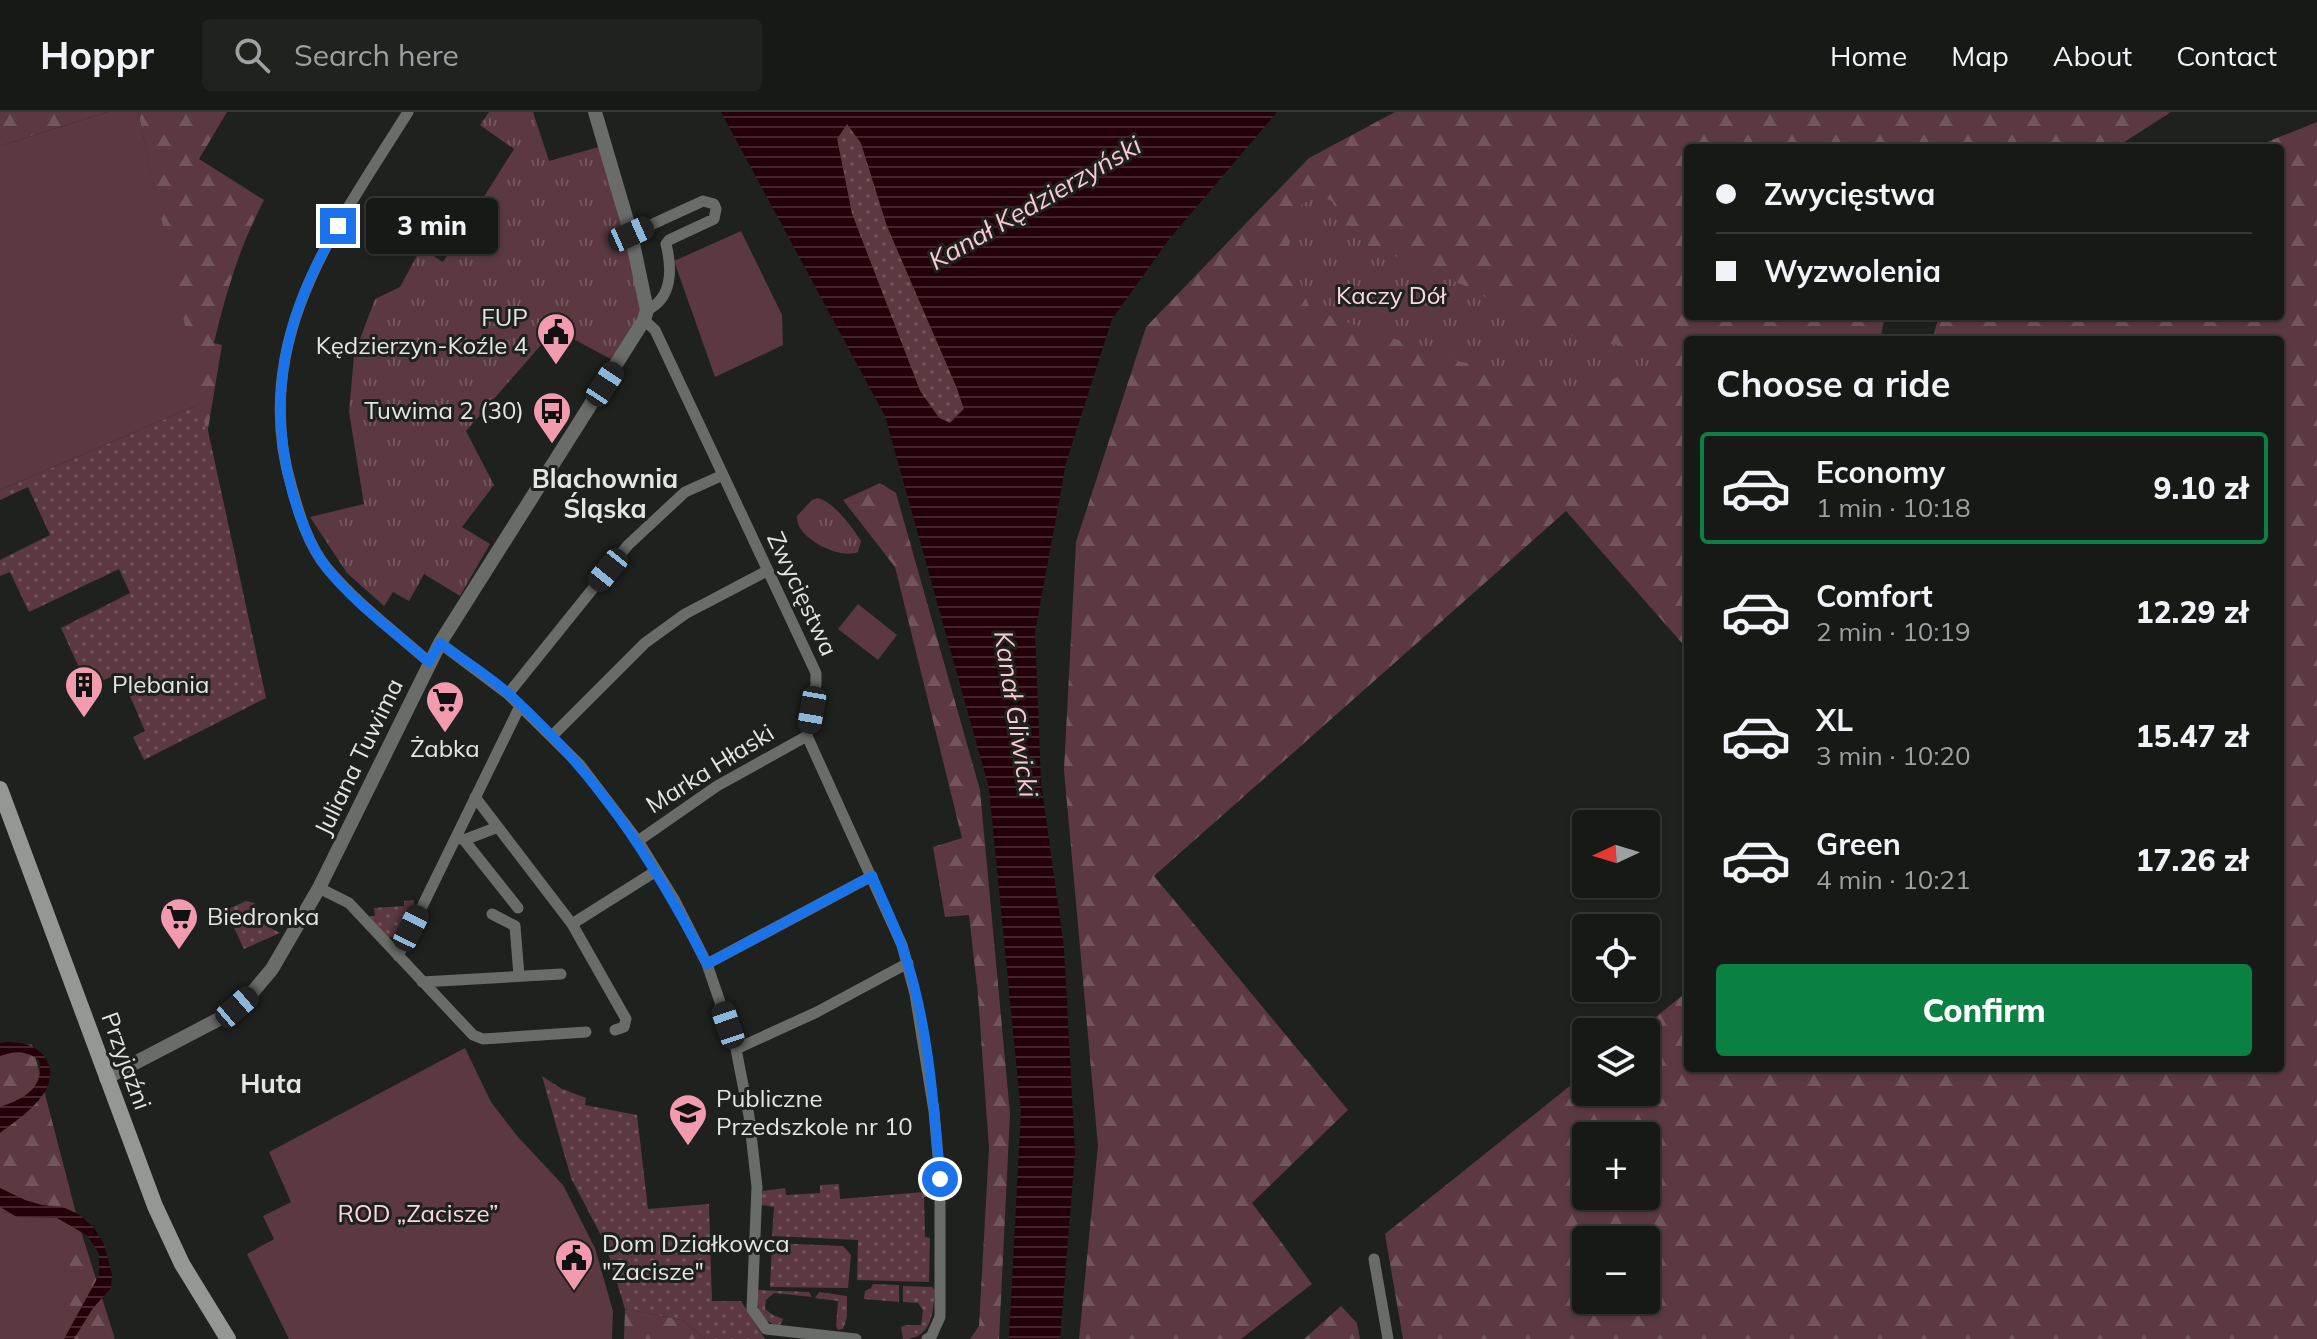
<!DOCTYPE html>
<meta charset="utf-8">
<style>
body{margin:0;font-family:Mulish,sans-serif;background:#1f221f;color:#f1f3f6;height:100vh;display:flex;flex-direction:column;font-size:30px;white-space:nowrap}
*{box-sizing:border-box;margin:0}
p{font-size:26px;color:#9ea0a1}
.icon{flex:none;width:44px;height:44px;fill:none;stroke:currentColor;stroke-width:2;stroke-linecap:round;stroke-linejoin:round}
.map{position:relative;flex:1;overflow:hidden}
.side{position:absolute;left:1684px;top:224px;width:600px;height:736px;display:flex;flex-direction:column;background:#161916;border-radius:8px;box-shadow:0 2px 6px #0004,0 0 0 2px #353835}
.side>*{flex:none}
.top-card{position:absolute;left:1684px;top:32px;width:600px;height:176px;border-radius:8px;box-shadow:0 2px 6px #0004,0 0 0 2px #353835;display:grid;align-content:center;height:176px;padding:0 32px;background:#161916}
.needle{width:52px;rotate:266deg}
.fabs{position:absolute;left:1572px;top:698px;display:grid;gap:16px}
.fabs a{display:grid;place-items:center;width:88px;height:88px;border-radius:8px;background:#161916;box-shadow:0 2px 6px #0004,0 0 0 2px #353835;font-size:40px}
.end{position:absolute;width:36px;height:36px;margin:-18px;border:10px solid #1a73e8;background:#fff;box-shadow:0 0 0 4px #fff}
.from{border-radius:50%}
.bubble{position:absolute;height:56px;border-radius:8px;background:#161916;box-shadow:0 2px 6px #0004,0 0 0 2px #353835;font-size:26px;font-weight:800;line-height:56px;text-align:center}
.car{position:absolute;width:24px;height:48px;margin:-24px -12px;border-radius:10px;box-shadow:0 0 6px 2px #0007;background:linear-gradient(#222 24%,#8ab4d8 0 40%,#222 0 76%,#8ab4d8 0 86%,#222 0)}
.top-card b{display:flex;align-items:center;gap:28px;height:76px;font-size:30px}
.top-card b+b{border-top:2px solid #353835}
.top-card i{width:20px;height:20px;background:#f1f3f6}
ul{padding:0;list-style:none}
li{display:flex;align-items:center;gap:24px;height:112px;margin:0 16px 12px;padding:0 16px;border:4px solid transparent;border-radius:8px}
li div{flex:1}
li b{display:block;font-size:30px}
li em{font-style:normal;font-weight:800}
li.selected{border-color:#0b8043}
li>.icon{width:72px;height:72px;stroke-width:1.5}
h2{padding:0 32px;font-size:36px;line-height:96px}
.cta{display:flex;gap:16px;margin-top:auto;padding:16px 32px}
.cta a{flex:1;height:92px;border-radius:8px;background:#0b8043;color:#fff;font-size:32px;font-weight:800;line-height:92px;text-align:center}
header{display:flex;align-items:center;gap:48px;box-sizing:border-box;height:112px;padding:0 40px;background:#161916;border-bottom:2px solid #353835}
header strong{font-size:38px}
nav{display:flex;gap:44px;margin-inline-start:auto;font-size:28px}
.search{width:560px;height:72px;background:#1f221f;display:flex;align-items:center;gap:20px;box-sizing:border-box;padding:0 28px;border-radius:8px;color:#9ea0a1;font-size:30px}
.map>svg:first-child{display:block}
.grass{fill:url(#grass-dots)}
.forest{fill:url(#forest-firs);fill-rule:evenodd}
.park{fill:url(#park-tufts)}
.garden{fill:#5c3941}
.water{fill:url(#water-rules);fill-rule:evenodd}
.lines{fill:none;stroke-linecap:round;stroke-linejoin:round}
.minor{stroke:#6a6c6a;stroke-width:11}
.tertiary{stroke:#6a6c6a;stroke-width:14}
.secondary{stroke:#949793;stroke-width:16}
.route{stroke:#1a73e8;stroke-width:10}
.labels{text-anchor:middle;stroke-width:6;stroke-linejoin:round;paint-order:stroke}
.park-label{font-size:24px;fill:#fbd8de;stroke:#1e211e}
.poi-label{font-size:24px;fill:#e3e6e3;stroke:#1e211e;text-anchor:start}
.street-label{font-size:24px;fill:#e3e6e3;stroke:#1e211e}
.water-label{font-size:26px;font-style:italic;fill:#fcc8d3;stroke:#1e211e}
.neighbourhood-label{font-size:26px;font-weight:bold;fill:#e3e6e3;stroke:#1e211e}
</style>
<header>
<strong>Hoppr</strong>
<div class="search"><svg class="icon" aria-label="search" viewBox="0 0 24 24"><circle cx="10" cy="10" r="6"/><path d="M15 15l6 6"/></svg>Search here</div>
<nav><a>Home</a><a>Map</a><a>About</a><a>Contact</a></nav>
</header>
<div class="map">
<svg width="2317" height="1227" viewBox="0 0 2317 1227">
<defs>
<pattern id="grass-dots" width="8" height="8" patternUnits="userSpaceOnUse" patternTransform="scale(2)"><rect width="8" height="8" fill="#5c3941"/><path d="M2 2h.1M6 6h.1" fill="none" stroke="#73565c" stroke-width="1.8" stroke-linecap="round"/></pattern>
<pattern id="forest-firs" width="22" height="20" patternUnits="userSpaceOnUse" patternTransform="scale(2)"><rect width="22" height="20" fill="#5c3941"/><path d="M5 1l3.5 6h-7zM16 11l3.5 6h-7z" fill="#73565c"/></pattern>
<pattern id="park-tufts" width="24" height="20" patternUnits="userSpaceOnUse" patternTransform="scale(2)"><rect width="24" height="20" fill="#5c3941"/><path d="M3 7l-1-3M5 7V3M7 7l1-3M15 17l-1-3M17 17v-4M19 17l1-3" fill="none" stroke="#73565c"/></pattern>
<pattern id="water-rules" width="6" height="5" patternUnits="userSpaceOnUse" patternTransform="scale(2)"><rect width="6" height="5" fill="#24000a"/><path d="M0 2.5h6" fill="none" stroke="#44252e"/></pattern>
</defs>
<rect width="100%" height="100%" fill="#1e211e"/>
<path class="grass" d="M847 11 861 31 887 114 957 276 964 297 950 311 939 306 920 279 852 102 837 27Z
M202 291 266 586 144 648 133 625 145 619 120 561 88 575 61 516 130 481 119 457 29 500 10 460 0 464V448L50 423 28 375 0 388V378Z
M414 788C415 801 409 818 399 826L386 825 366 805 375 804 374 796 404 794V789Z
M246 789 255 791 249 796 254 807 280 821 244 837 228 803 221 806V803L224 799Z
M542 964 562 977 586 986 585 993 637 1003 648 1097 709 1092 712 1189H741L765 1227H705L682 1208 625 1197 605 1131 571 1066Z
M839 1072 840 1087 936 1079 934 1084 924 1085 925 1125 930 1126 929 1170 857 1168 858 1128 772 1124 774 1095 760 1093 763 1079 785 1076 786 1083 820 1081V1073Z
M772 1131 843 1134 851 1143 848 1176 770 1175Z
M873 1172 899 1173V1190L864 1187 865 1179 871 1176Z
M903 1174 932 1175 935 1178C933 1201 932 1227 903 1227L901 1215 906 1213H921L923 1198 918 1191 903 1190Z
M758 1178 809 1180 812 1185 774 1181 766 1188 765 1197 773 1203 783 1207 781 1212 777 1214C759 1207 756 1195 758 1178Z
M819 1180 847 1184V1205L843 1217 838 1218 836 1214 838 1189 815 1186Z"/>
<path class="forest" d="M0 0H107L0 34Z
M138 0H227L199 47 264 88C240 134 226 180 214 231L222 233 207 323Z
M1395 0H2171L2115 36H1688V204H1885L1880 228H1688V538L1566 399 1154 764 1348 998 1252 1091 1312 1172 1241 1227H1079L1098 1034 1064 658 1076 430 1146 215 1309 46Z
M2317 10V1227H1403L1385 1122 1586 961V980H1646V920H1637L1688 879V956H2280V228H1932L1939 204H2280V36H2252ZM1646 1024V1084H1586V1024ZM1646 1128V1188H1586V1128Z
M880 371 896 381 980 678 1010 1002 999 1227H970L979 1214 989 1036 978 883 969 803 945 805 933 735 962 726 895 455 843 388Z
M32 932 79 1113 115 1227H69L36 1100 0 1101V938Z
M1341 1194 1357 1211 1360 1227H1304Z
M625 1197 682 1208 705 1227H624Z"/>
<path class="park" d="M489 0H533L549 49 606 33 647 198 618 251 555 217 466 319 494 373 462 415 490 432 460 484 424 462 409 489 393 480 384 494 347 461 310 405 364 392 349 300 354 243 375 187 400 175 421 136 443 150 514 37 480 13Z
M1318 83 1332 89 1344 113 1362 116 1370 140 1393 143 1470 176 1541 220 1565 222 1646 239 1661 249 1557 288 1552 266 1461 250 1310 197 1288 136 1301 93Z
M818 386C835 391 852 415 861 429L858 440C840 448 795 426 797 404L812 388Z"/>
<path class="garden" d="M107 0H138L202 291 0 378V34Z
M741 119 782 203 783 233 715 265 674 149Z
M858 492 897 523 878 548 838 517Z
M465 936 491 990 518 1025 563 1073 595 1136 613 1199 612 1227H289L247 1142 274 1127 263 1104 291 1090 269 1040Z
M36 1100 70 1134 69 1227H0V1101Z"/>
<path class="water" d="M721 0H1277L1170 126 1112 207 1066 351 1035 520 1041 671 1064 836 1075 1041 1060 1227H1009L1021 999 989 676 885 304ZM847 12 861 31 887 114 957 276 964 297 950 311 939 306 920 279 852 102 837 27Z
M5 930C20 930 34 932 44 944 67 975 22 1005 0 1021V995C23 987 45 976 39 948 24 938 16 939 0 944V931Z
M0 1076 25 1088 42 1093 63 1095 80 1103 95 1117 104 1133 112 1162 111 1176 93 1196 74 1227H64L99 1163V1142L88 1124 57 1106 17 1105 0 1095Z"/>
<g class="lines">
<path class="minor" d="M408 0C336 115 249 229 291 373 299 402 308 433 327 456 357 492 394 519 429 550
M631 122 703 89 714 92 716 97 714 107 669 128 666 132C672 156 673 186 647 198
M644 208 655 218 816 561V572L807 624 902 833 915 882 934 999 940 1067V1205L931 1225 927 1227
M440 531 508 582 580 653 638 729 675 789 707 852 736 937 749 1004 757 1075 752 1197 766 1217 856 1227
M508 582 628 433 685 380 723 363
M552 624 645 531 685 502 767 459
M475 685 572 812 626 907 624 915 615 918
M456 725 464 728 518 796
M464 728 498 715
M638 729 717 674 807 624
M319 776 349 791 473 923 483 927 586 920
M492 802 515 814 519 864
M572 812 656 759
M398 844 520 594
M707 852 872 764
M422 870 561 862
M736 937 817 900 908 851
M1374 1147 1388 1227"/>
<path class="tertiary" d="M106 966 221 906 251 882 272 857 319 776 440 531 644 208 647 198 631 122 595 0"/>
<path class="secondary" d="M0 677 155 1094 182 1152 228 1227"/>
</g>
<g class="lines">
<path class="route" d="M338 114C286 200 265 284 293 383 300 407 310 434 326 455 355 492 394 519 429 550L440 531C463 548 488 563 509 582 598 663 652 746 707 852L872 764C884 792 898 820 907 849 929 918 934 995 940 1067"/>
</g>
<defs>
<symbol id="civic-pin" viewBox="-11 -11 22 30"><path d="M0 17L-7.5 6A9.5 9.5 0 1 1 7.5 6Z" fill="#f29aae" stroke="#1e211e"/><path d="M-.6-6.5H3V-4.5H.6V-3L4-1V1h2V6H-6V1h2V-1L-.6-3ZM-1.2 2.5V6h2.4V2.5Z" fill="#111"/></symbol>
<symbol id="bus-pin" viewBox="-11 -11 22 30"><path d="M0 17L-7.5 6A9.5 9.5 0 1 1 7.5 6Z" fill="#f29aae" stroke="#1e211e"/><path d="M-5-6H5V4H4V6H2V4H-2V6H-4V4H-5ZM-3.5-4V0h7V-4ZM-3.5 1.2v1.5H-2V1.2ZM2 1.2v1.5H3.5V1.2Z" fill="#111"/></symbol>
<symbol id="building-pin" viewBox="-11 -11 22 30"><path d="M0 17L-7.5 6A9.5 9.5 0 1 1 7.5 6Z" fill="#f29aae" stroke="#1e211e"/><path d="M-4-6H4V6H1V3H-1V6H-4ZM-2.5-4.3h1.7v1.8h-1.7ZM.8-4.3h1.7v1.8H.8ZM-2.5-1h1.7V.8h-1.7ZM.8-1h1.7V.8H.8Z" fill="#111"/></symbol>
<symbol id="supermarket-pin" viewBox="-11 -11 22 30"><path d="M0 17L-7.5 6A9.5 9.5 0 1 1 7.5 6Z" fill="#f29aae" stroke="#1e211e"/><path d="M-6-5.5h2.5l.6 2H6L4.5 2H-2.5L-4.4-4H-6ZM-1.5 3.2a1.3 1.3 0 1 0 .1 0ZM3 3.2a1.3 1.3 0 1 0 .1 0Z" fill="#111"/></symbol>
<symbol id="school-pin" viewBox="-11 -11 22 30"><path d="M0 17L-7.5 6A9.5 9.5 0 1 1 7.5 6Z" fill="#f29aae" stroke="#1e211e"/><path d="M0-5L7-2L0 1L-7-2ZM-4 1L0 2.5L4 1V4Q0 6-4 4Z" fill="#111"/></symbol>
</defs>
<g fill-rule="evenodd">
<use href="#civic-pin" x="534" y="198" width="44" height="60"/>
<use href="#bus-pin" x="530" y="277" width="44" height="60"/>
<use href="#building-pin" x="62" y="551" width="44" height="60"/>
<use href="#supermarket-pin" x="423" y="566" width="44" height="60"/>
<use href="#supermarket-pin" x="157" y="783" width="44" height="60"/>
<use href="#school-pin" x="666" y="979" width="44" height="60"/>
<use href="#civic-pin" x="552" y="1124" width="44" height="60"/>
</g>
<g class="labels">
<g class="park-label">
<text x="1391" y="192">Kaczy Dół</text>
<text x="418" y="1110">ROD „Zacisze”</text>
</g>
<g class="poi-label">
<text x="528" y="214" text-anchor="end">FUP<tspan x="528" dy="28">Kędzierzyn-Koźle 4</tspan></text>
<text x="524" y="307" text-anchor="end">Tuwima 2 (30)</text>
<text x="112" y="581">Plebania</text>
<text x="445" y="645" text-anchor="middle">Żabka</text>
<text x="207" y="813">Biedronka</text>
<text x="716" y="995">Publiczne<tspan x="716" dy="28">Przedszkole nr 10</tspan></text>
<text x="602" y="1140">Dom Działkowca<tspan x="602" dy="28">"Zacisze"</tspan></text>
</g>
<g class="street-label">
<text transform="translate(802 482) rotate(65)" y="8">Zwycięstwa</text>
<text transform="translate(359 645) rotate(-64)" y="8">Juliana Tuwima</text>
<text transform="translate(710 657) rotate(-32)" y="8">Marka Hłaski</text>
<text transform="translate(126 949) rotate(70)" y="8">Przyjaźni</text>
</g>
<g class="water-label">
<text transform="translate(1035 91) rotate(-30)" y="9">Kanał Kędzierzyński</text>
<text transform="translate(1016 602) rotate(81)" y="9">Kanał Gliwicki</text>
</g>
<g class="neighbourhood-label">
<text x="605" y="376">Blachownia<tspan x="605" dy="30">Śląska</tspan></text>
<text x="271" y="981">Huta</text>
</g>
</g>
</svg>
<div class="fabs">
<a><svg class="needle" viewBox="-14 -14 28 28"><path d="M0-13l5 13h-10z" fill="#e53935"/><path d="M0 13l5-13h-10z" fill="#9ea0a1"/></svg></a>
<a><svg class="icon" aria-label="locate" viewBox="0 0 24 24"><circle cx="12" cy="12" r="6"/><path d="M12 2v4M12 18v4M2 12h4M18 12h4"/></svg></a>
<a><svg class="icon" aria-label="layers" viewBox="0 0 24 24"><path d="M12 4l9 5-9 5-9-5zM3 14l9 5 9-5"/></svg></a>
<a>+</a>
<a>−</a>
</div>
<i class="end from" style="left:940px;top:1067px"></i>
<i class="end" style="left:338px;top:114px"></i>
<div class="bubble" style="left:366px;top:86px;width:132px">3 min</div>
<i class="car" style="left:631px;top:122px;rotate:66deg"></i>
<i class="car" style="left:605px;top:272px;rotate:33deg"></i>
<i class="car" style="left:608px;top:458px;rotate:219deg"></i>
<i class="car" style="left:812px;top:598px;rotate:190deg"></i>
<i class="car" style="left:411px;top:816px;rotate:26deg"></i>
<i class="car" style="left:237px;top:895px;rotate:49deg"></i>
<i class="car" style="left:728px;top:913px;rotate:341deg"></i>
<div class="top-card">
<b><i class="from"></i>Zwycięstwa</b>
<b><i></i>Wyzwolenia</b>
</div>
<section class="side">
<h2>Choose a ride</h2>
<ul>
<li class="selected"><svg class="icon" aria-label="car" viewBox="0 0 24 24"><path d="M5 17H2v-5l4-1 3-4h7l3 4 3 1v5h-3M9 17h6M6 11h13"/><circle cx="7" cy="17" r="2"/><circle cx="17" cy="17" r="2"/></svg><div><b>Economy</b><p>1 min · 10:18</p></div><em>9.10 zł</em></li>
<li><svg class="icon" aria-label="car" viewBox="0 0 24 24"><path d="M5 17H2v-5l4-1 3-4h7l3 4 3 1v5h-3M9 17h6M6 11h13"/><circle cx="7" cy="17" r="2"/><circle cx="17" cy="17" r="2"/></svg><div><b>Comfort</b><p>2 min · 10:19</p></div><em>12.29 zł</em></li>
<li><svg class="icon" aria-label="car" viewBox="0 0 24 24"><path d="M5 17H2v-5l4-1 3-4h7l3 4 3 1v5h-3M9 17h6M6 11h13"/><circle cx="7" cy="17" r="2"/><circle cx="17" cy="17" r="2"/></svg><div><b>XL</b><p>3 min · 10:20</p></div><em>15.47 zł</em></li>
<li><svg class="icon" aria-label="car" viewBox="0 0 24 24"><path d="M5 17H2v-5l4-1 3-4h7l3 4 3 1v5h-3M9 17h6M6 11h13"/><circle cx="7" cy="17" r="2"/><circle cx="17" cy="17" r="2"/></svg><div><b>Green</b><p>4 min · 10:21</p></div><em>17.26 zł</em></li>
</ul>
<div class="cta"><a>Confirm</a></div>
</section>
</div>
